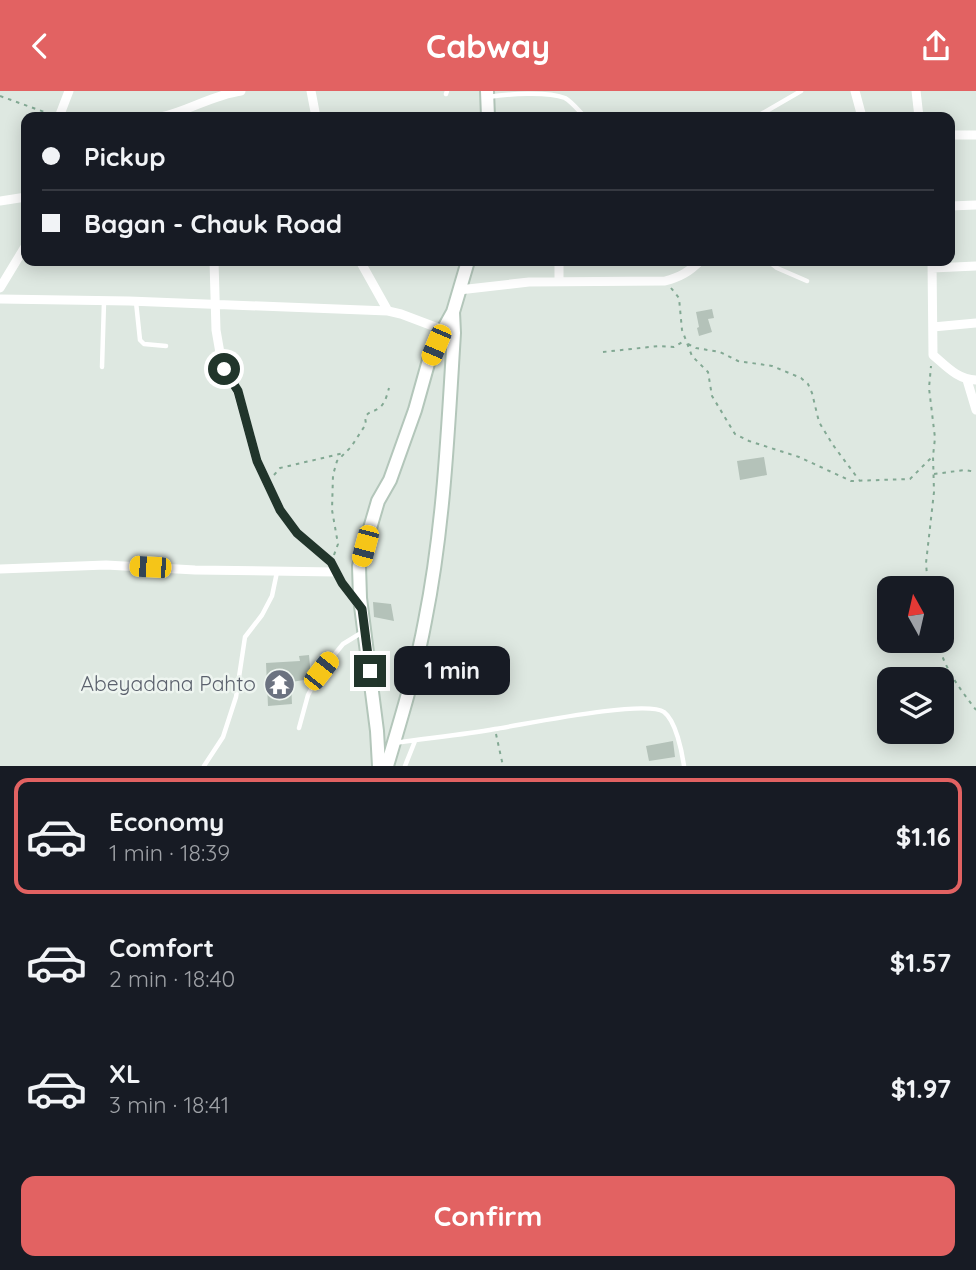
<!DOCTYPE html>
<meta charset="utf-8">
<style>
body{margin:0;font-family:Quicksand,sans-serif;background:#20242c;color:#f1f3f6;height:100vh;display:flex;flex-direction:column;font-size:26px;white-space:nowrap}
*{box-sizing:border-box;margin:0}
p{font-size:23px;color:#9ea1a6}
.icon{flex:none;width:38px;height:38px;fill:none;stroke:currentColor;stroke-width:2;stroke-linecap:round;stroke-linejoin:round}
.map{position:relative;height:675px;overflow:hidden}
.drawer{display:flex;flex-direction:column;background:#171b24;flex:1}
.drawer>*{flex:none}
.banner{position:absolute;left:21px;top:21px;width:934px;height:154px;border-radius:14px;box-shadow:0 4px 18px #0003;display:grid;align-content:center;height:154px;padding:0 21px;background:#171b24}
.needle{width:46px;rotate:352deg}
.buttons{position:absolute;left:877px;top:485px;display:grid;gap:14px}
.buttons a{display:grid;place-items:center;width:77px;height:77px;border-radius:14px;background:#171b24;box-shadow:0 4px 18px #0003;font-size:35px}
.end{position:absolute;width:32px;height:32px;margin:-16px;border:9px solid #21352b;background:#fff;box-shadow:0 0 0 4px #fff}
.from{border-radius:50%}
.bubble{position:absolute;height:49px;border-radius:14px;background:#171b24;box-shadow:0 4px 18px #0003;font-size:23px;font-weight:700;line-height:49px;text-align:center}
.car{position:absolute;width:21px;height:42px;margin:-21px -10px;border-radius:9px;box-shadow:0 0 5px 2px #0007;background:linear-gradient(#f5c518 24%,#345 0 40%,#f5c518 0 76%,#345 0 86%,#f5c518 0)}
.banner b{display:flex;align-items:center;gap:24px;height:66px;font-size:26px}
.banner b+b{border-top:2px solid #363941}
.banner i{width:18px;height:18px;background:#f1f3f6}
ul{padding:12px 0 0;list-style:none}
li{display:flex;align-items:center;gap:21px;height:116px;margin:0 14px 10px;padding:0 7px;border:4px solid transparent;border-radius:14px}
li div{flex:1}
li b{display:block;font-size:26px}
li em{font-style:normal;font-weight:700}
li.on{border-color:#e26262}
li>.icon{width:63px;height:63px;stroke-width:1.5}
.button{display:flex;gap:14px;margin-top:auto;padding:14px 21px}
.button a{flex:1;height:80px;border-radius:14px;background:#e26262;color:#fff;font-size:28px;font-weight:700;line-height:80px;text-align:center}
header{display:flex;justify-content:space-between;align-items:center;height:91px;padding:0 21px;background:#e26262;color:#fff;font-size:32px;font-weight:700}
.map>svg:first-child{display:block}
.building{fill:#b4c2b9}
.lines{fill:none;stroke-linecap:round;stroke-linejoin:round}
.secondary-casing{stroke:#b3c6ba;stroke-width:16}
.path{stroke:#82a893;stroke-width:2;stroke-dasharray:3.5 5;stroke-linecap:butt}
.service{stroke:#fff;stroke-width:4.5}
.minor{stroke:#fff;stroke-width:9}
.secondary{stroke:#fff;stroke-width:12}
.route{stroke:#21352b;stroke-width:9}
.labels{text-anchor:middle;stroke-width:5;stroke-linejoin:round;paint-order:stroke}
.worship-label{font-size:21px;fill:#5b616d;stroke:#eef5f0;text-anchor:end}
</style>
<header><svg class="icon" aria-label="back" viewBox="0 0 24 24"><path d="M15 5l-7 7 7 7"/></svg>Cabway<svg class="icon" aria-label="share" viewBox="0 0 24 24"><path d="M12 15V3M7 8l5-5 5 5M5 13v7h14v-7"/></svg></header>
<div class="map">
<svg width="976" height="675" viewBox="0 0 976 675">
<rect width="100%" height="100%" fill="#dee8e1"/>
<path class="building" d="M712 218 714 227 708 228 712 241 699 245 697 237 699 236 696 221Z
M764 366 767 384 740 389 737 370Z
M373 511 391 513 394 530 374 526Z
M309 564 311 588 291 591 292 613 268 615 266 572 300 570 299 565Z
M673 650 675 666 649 670 646 655Z"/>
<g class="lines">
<defs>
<path id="secondary" d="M487 0 488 26
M379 675 377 640 360 507 359 475 378 410 390 389 415 319 429 269 443 239 453 221 468 170
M387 675C401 627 416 579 425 530 444 435 448 338 454 242L453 221"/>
</defs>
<use href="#secondary" class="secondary-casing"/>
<path class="path" d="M0 5 50 23
M671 197 679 207 682 239 692 265 708 281 712 305 735 343 749 350 799 366 851 390 910 388 933 365
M688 253 696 257 720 261 738 270 772 275 801 287 808 293 812 302 819 331 833 354 859 389
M603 261 659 255 674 256 684 250
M934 383 965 379 976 381
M274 384 280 377 344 362
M334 464 338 453 332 419 333 384 337 370 351 356 366 333 365 326C369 320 374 321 379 317 385 313 387 304 389 297
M928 497 926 472 934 401 933 365 935 347 929 297 931 275
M938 550C943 576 960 598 976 619
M496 643 503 675"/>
<path class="service" d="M446 3 447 0
M488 6C509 3 546 0 565 7 572 11 579 20 585 26
M756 26 801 0
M768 170 777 177 807 190
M136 211 140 249 144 253 166 255
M102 276 104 211
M299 637 308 604 321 580 343 553 361 542
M394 652C428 647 462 644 495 638 522 634 645 608 664 621 676 630 682 661 684 675
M204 675 223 646 236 606 245 546 262 524 272 505 277 481
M405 675 415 650"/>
<path class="minor" d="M311 0 316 26
M855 0 862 26
M916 0 919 26
M59 26 69 0
M161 26C189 20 212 4 241 0
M950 44H976
M0 110 26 106
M950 115 976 114
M214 170 216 239 220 262 224 278 238 301 257 370 280 419 297 442 331 471 342 492 361 517
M360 170 388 220
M932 170 933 264C946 275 958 289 976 289
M932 177 976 175
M559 191V170
M0 197 26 154
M459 199 529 191 665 190C680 186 689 181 700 170
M0 208 129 210 388 220 401 223 446 240
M933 236 976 232
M967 289 976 319
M0 478 106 474 195 479 335 481"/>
<use href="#secondary" class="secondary"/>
</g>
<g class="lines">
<path class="route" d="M224 278 238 300 257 370 280 419 297 442 331 471 342 492 362 518 370 580"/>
</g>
<defs>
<symbol id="temple-disc" viewBox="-11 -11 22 22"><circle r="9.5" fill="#6b7280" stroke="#eef5f0"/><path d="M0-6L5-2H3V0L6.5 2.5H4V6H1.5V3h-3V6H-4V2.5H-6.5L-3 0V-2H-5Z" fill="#fff"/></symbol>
</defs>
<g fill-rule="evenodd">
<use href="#temple-disc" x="262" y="576" width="35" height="35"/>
</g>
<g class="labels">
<g class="worship-label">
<text x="256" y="600">Abeyadana Pahto</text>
</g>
</g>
</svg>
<div class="buttons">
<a><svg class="needle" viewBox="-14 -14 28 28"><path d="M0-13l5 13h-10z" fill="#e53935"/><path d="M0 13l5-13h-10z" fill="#9ea1a6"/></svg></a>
<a><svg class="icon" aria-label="layers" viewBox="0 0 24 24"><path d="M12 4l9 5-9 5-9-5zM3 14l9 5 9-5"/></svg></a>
</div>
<i class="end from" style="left:224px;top:278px"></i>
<i class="end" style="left:370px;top:580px"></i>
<div class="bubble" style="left:394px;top:555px;width:116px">1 min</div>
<i class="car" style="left:436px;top:254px;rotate:203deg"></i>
<i class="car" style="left:365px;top:455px;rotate:195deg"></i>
<i class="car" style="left:150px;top:476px;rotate:273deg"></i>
<i class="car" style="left:321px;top:580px;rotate:38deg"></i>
<div class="banner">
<b><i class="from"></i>Pickup</b>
<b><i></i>Bagan - Chauk Road</b>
</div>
</div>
<section class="drawer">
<ul>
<li class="on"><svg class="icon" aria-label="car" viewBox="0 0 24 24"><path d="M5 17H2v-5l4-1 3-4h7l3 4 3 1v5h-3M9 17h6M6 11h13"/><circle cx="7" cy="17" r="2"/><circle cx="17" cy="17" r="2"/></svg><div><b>Economy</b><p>1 min · 18:39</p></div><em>$1.16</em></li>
<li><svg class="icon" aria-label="car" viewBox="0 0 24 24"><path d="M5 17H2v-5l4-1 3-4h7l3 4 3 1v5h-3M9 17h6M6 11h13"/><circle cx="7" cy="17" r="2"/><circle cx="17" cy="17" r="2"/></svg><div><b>Comfort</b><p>2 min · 18:40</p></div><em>$1.57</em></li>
<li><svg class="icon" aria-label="car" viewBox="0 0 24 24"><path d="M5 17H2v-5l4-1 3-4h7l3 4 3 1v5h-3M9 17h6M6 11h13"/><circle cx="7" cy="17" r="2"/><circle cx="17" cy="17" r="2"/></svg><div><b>XL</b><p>3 min · 18:41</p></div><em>$1.97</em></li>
</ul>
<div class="button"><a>Confirm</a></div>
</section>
